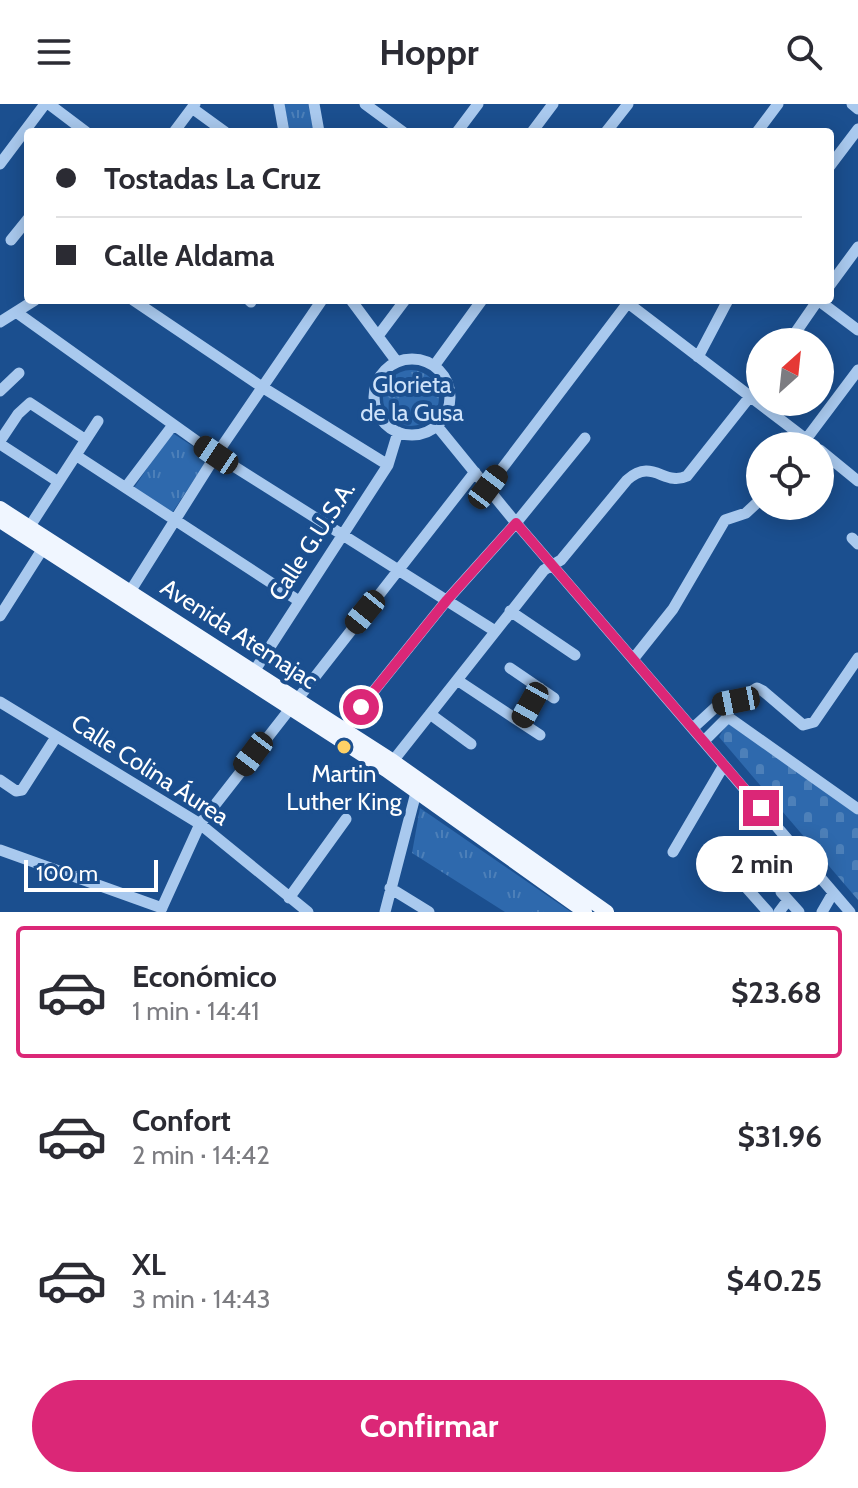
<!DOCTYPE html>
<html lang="es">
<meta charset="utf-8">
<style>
body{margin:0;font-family:Cabin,sans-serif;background:#f7f7f7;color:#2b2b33;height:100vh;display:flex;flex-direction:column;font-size:30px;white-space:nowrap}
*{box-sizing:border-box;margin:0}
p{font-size:26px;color:#7c7c81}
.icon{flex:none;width:44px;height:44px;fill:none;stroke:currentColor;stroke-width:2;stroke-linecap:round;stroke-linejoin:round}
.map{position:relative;height:808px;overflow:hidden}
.drawer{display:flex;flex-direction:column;background:#fff;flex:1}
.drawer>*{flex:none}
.hud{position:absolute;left:24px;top:24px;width:810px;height:176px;border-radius:8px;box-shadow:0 4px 20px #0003;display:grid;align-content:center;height:176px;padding:0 32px;background:#fff}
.needle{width:52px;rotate:27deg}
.buttons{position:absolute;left:746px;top:224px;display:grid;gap:16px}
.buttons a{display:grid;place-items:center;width:88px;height:88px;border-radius:50%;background:#fff;box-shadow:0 4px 20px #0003;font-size:40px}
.scale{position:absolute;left:24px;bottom:20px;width:134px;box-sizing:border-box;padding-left:8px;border:4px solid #fff;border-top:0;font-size:22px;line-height:28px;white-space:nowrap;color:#fff;-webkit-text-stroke:6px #1b4f8f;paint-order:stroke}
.end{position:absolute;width:36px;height:36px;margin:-18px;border:10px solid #db2777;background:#fff;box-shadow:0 0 0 4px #fff}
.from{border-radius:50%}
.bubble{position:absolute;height:56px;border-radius:28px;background:#fff;box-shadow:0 4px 20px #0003;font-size:26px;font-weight:700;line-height:56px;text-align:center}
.car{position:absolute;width:24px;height:48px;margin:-24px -12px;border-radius:10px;box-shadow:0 0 6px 2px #0007;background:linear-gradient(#222 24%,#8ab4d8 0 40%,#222 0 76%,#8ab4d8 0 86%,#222 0)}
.hud b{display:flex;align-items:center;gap:28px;height:76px;font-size:30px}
.hud b+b{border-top:2px solid #e1e1e2}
.hud i{width:20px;height:20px;background:#2b2b33}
ul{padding:14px 0 0;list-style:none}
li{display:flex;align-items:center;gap:24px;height:132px;margin:0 16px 12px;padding:0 16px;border:4px solid transparent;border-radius:8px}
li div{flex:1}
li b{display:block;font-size:30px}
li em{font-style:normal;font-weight:700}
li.on{border-color:#db2777}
li>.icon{width:72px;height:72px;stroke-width:1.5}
.primary-button{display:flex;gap:16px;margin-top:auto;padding:16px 32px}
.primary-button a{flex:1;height:92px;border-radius:48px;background:#db2777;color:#fff;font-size:32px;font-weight:700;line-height:92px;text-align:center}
header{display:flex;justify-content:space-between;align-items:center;height:104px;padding:0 32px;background:#fff;font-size:36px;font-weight:700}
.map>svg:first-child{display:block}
.cemetery{fill:url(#cemetery-stones)}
.park{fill:url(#park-tufts)}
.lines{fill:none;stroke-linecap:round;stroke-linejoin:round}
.minor{stroke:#a9c9ee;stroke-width:11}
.major{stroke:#f0f6ff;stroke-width:14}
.route{stroke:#db2777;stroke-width:10}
.poi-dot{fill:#ffd166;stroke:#1b4f8f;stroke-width:3}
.labels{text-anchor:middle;stroke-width:8;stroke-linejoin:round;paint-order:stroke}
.park-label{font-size:24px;fill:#cfe3fa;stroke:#1b4f8f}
.street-label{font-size:24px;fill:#fff;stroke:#1b4f8f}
.poi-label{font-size:24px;fill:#fff;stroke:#1b4f8f}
</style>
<header><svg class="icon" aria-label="menu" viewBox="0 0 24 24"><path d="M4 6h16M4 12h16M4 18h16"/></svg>Hoppr<svg class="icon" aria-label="search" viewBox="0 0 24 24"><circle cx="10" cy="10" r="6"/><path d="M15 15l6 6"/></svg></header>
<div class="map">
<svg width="858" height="808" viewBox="0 0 858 808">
<defs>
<pattern id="cemetery-stones" width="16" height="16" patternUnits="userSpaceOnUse" patternTransform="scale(2)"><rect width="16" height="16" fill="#2e69ad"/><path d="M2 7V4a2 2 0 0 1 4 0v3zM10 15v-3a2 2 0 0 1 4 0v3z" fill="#4d80b9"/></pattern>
<pattern id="park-tufts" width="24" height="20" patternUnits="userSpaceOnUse" patternTransform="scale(2)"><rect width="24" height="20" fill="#2e69ad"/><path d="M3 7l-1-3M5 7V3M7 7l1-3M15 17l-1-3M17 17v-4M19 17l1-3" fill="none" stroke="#4d80b9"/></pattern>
</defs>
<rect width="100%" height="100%" fill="#1b4f8f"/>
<path class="cemetery" d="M728 618 858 711V796L719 633Z"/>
<path class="park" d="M284 0H308L314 28H290Z
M383 294a28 28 0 1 1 56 0a28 28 0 1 1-56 0Z
M171 328 209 353 172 409 134 384Z
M420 704 571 808H505L412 749Z"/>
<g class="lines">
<path class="minor" d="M49 0 86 28
M279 0 284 28
M314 0 319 28
M365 0 403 28
M852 0 858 5
M192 4 225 28
M174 28 195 0
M457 28 478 0
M532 28 553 0
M606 28 628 0
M757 28 778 0
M0 60 45 0
M830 62 858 25
M11 136 28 115
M830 181 858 143
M133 196 262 283 388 361
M249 196 251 198
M351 196 397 258
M624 196 815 342
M818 196 858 226
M16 208 216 351 495 527
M0 218 35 196
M378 232 405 196
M789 238 818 196
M698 253 728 196
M374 293a38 38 0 1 1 76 0a38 38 0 1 1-76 0Z
M434 262 482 196
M0 287 19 269
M437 322 516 419 850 808
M0 337 18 310 30 299 80 332
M0 340 54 375
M801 342 858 266
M820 346 858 377
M77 352 299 497
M126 383 173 321
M488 383 630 196
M30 422 98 317
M852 434 858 440
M131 486 216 351 322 196
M510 507 575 551
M0 512 47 438
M634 554 673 505 725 416 746 409 760 396
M510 564 554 594
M255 566 388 361 398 328
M457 576 540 631
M0 598 200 720 308 808
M430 610 471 640
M521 618 540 584
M344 624 447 496 516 419 585 334
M693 624 718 601 736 597 757 584 763 587 803 621 814 618 858 554
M704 637 728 613 858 705
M389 662 544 466 561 456 627 376C653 353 664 383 687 372L760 280
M0 676 16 687 22 686 56 633
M0 746 162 804
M673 748 724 661
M745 782 768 808
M390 784 429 808
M781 788 799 808
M289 794 346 715
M160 808 200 720 475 368
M385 808 418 681
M779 808 788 796
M822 808 833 789"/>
<path class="major" d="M0 404 393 657 607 808
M0 417 386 666 585 808"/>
</g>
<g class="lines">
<path class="route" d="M361 603 447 496 516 419 761 704"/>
</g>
<circle class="poi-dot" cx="344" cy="643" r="8"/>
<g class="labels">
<g class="park-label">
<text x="412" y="289">Glorieta<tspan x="412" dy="28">de la Gusa</tspan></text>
</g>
<g class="street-label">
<text transform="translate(312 437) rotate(-57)" y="8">Calle G.U.S.A.</text>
<text transform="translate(239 530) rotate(33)" y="8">Avenida Atemajac</text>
<text transform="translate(150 666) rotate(33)" y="8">Calle Colina Áurea</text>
</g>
<g class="poi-label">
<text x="344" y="678">Martin<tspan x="344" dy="28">Luther King</tspan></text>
</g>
</g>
</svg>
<div class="buttons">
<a><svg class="needle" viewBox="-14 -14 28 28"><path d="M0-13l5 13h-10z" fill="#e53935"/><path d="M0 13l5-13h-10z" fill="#7c7c81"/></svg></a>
<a><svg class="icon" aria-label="locate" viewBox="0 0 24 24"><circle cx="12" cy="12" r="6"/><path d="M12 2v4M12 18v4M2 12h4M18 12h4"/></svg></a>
</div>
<div class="scale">100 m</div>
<i class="end from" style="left:361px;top:603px"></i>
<i class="end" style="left:761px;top:704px"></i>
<div class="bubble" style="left:696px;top:732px;width:132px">2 min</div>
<i class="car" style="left:216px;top:351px;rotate:304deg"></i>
<i class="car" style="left:488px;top:383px;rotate:37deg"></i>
<i class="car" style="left:365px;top:508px;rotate:219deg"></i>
<i class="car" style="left:736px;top:597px;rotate:259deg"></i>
<i class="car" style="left:530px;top:601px;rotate:209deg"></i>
<i class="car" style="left:253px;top:650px;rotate:217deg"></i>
<div class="hud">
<b><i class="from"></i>Tostadas La Cruz</b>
<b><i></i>Calle Aldama</b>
</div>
</div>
<section class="drawer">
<ul>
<li class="on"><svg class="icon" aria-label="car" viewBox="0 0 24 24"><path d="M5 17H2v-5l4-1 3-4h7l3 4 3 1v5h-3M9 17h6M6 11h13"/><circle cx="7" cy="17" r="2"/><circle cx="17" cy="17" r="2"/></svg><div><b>Económico</b><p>1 min · 14:41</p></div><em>$23.68</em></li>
<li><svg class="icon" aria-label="car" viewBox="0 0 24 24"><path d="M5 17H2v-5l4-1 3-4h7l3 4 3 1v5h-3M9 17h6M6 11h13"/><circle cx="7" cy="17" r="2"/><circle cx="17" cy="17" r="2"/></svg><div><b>Confort</b><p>2 min · 14:42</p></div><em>$31.96</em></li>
<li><svg class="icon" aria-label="car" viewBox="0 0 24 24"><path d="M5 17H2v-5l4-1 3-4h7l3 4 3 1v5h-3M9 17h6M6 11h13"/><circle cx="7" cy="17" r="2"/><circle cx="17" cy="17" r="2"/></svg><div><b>XL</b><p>3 min · 14:43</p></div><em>$40.25</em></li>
</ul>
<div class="primary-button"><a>Confirmar</a></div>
</section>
